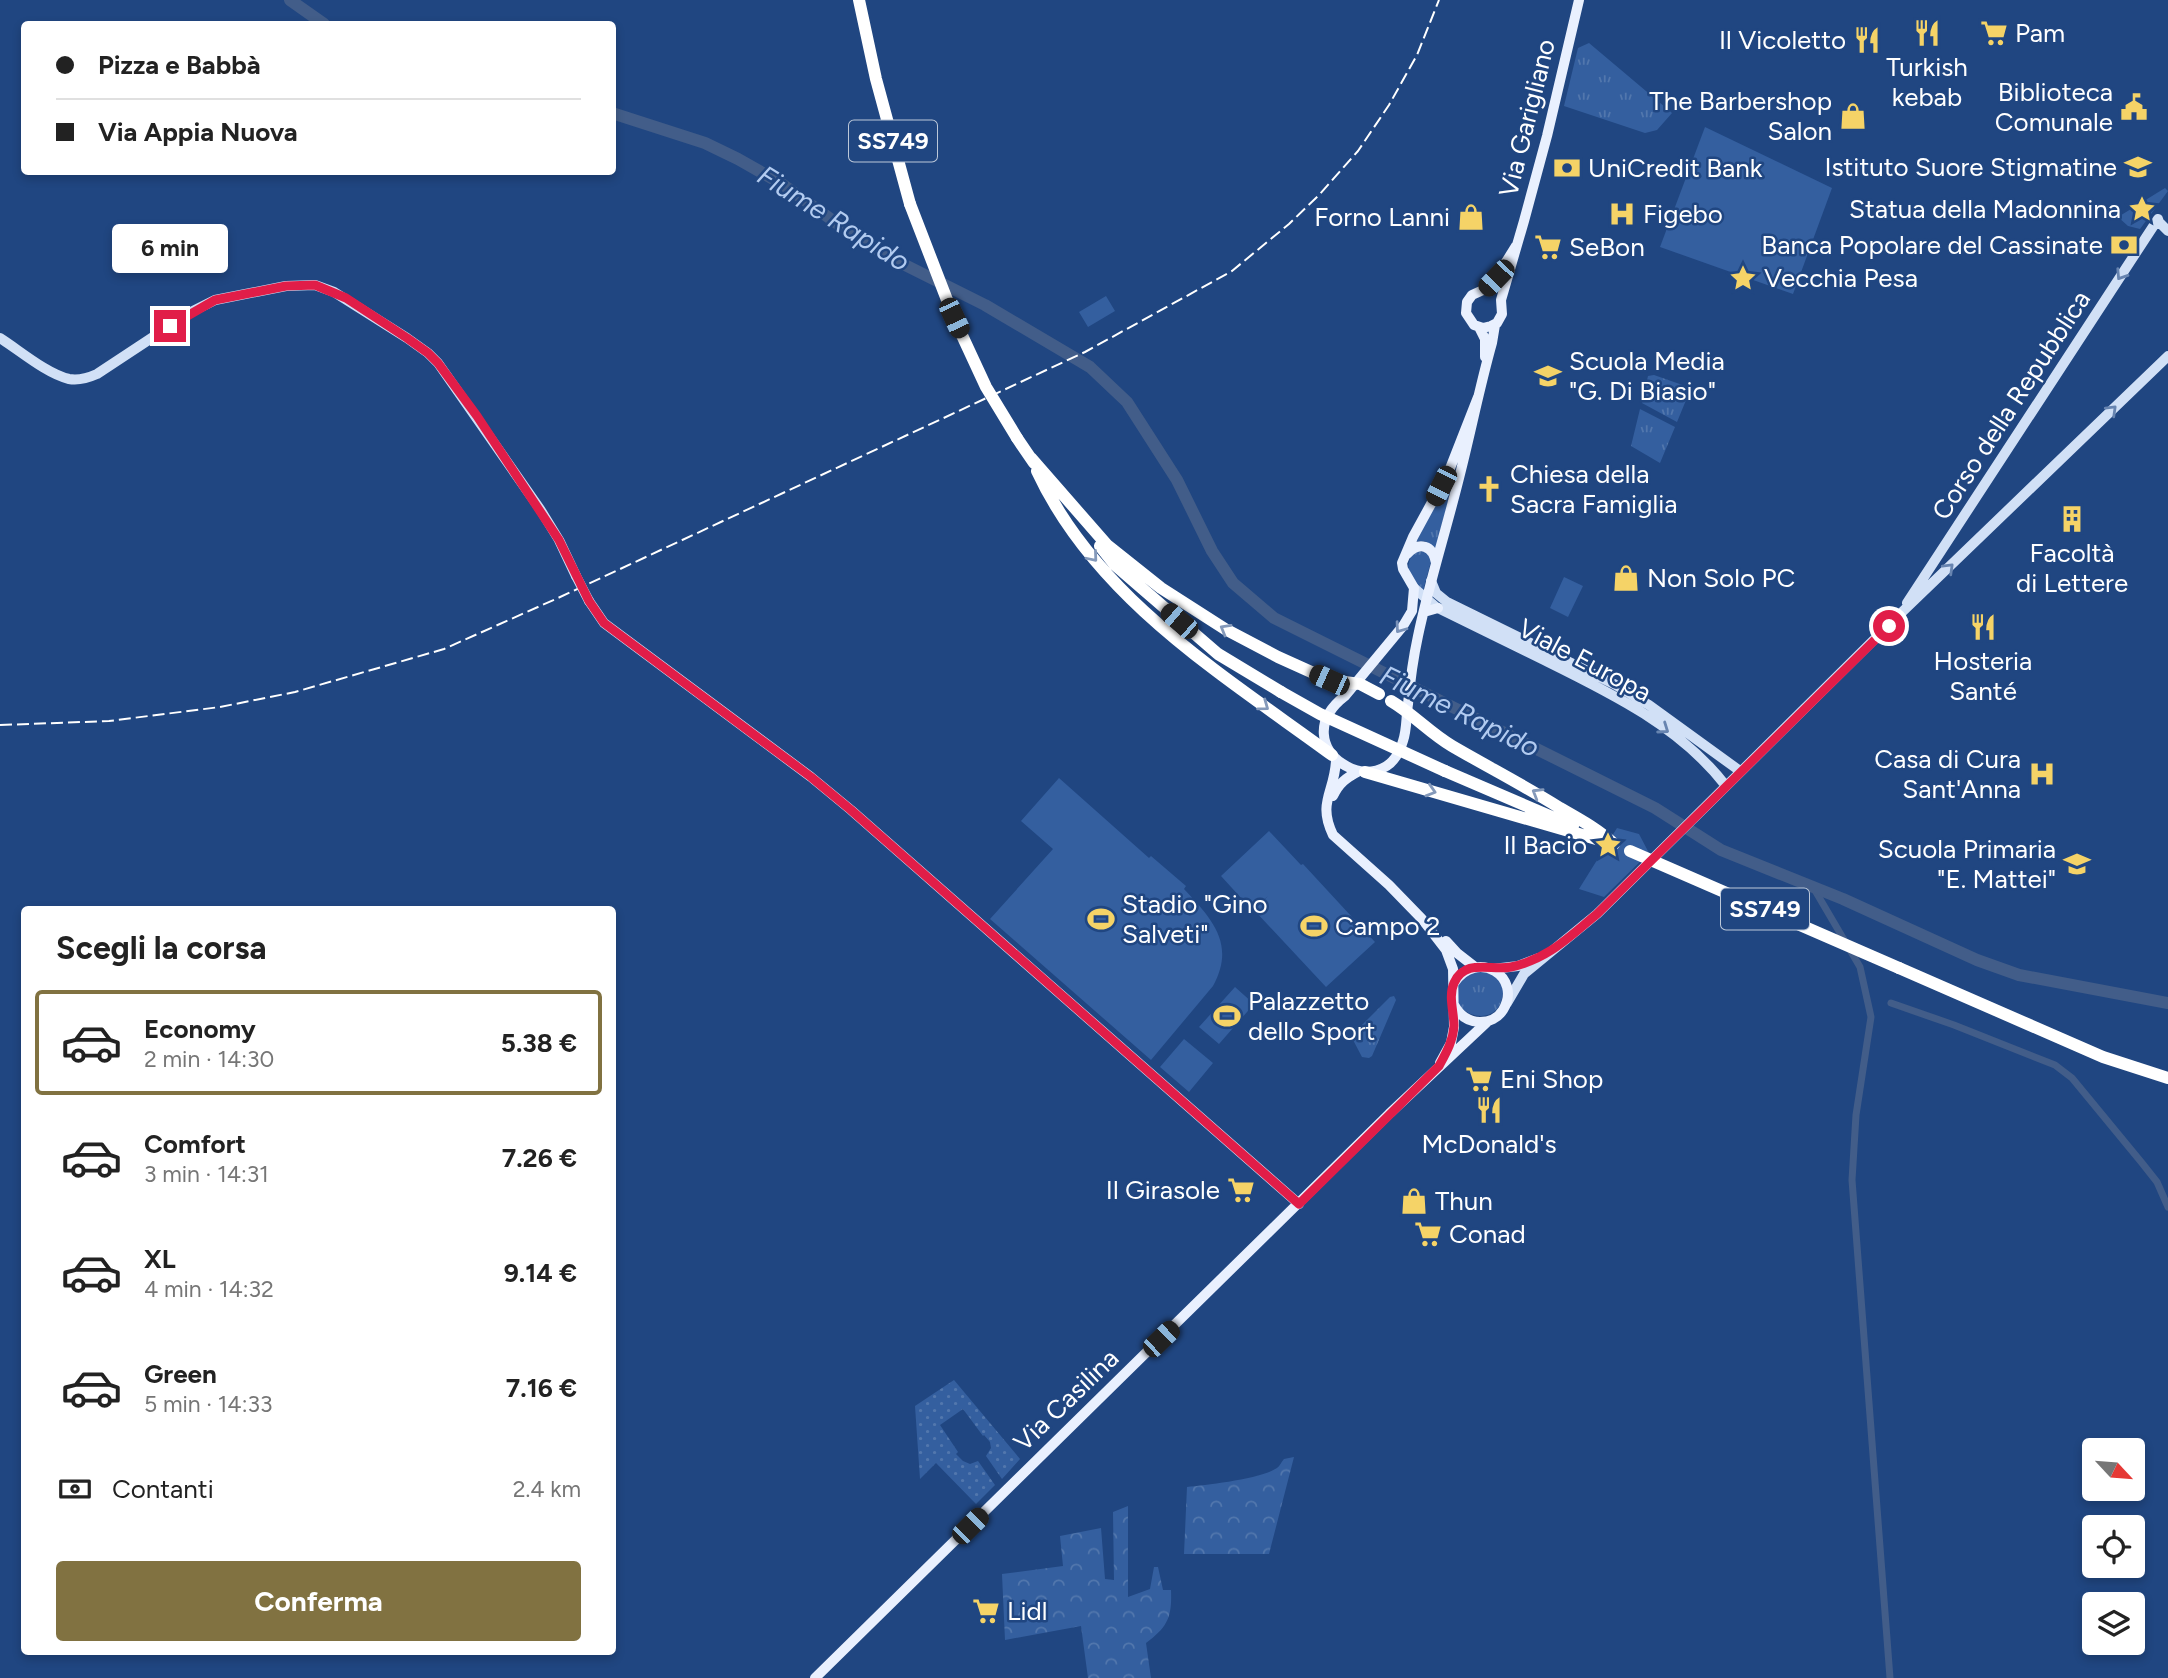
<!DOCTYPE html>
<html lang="it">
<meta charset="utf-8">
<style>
body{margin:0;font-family:Figtree,sans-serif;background:#f6f6f6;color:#222;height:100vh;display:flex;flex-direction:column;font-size:26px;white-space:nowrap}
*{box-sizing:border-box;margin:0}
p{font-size:23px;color:#767676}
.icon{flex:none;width:38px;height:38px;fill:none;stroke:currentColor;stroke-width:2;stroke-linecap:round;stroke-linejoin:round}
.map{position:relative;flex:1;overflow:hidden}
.panel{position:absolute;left:21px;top:906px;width:595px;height:749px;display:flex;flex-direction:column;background:#fff;border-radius:7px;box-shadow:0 4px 10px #0003}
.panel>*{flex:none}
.top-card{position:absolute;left:21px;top:21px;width:595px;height:154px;border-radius:7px;box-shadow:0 4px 10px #0003;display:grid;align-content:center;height:154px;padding:0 35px;background:#fff}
.needle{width:46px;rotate:116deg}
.controls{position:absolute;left:2082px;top:1438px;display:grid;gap:14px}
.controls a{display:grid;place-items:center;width:63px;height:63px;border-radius:7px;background:#fff;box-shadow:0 4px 10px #0003;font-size:35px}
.end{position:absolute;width:32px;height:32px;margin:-16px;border:9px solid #e11d48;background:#fff;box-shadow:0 0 0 4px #fff}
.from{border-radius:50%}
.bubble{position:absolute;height:49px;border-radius:7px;background:#fff;box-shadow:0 4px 10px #0003;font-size:23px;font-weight:700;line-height:49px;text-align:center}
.car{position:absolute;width:21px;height:42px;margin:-21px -10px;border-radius:9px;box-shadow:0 0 5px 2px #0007;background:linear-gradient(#222 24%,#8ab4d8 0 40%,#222 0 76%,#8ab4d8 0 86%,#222 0)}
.top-card b{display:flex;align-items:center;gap:24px;height:66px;font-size:26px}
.top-card b+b{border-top:2px solid #e0e0e0}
.top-card i{width:18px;height:18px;background:#222}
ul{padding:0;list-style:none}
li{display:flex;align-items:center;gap:21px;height:105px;margin:0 14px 10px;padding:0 21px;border:4px solid transparent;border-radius:7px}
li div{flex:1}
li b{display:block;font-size:26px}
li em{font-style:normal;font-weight:700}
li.selected{border-color:#817241}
li>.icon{width:63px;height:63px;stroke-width:1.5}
h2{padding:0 35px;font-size:32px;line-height:84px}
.pay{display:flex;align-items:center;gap:18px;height:77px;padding:0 35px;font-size:26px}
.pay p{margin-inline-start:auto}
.button{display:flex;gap:14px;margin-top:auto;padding:14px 35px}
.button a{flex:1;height:80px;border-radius:7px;background:#817241;color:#fff;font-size:28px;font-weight:700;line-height:80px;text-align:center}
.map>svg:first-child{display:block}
.grass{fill:url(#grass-tufts)}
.forest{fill:url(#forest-crowns)}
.park{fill:#345f9f}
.garden{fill:url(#garden-dots)}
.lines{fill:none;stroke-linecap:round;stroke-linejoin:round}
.canal{stroke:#425d89;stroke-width:7}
.river{stroke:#425d89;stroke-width:12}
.secondary{stroke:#d1e0f6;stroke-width:10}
.primary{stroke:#e9f0fe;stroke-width:10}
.highway{stroke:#fff;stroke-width:12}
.rail{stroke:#fff;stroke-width:2;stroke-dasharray:12 5;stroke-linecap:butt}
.secondary-bridge{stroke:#d1e0f6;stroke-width:10}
.highway-bridge{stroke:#fff;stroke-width:12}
.oneway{stroke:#6784b0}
.oneway2{stroke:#8499ba}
.oneway3{stroke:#7a92b9}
.route{stroke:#e11d48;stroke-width:9}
.labels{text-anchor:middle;stroke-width:5;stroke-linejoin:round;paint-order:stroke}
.shield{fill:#204681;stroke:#bcc8d9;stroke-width:2}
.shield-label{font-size:24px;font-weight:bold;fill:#fff}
.poi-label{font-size:26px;fill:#fff;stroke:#204681;text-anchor:start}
.street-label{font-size:26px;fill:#fff;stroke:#204681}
.water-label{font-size:28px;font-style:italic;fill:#b2cbf0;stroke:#204681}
</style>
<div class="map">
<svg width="2168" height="1678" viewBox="0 0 2168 1678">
<defs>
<pattern id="grass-tufts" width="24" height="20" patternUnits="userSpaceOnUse" patternTransform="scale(1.75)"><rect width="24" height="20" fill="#345f9f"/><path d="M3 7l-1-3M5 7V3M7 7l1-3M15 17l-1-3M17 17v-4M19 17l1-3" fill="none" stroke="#5277ad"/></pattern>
<pattern id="forest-crowns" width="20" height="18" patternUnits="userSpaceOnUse" patternTransform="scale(1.75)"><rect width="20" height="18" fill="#345f9f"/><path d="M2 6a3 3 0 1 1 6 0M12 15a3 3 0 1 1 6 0" fill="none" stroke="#5277ad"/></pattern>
<pattern id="garden-dots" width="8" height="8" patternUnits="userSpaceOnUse" patternTransform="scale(1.75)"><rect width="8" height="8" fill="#345f9f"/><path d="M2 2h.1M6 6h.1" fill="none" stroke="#5277ad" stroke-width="1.8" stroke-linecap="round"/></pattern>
</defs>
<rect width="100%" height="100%" fill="#204681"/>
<path class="grass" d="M1589 43 1672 113 1657 130 1645 133 1564 106 1578 48Z
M1654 375 1691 388 1677 422 1642 403 1648 376Z
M1640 409 1675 427 1660 463 1631 446Z
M1448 484 1452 486 1436 548 1425 541H1415Z
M1414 551 1427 552 1431 561 1423 591C1409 576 1403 570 1414 551Z
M1469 970 1494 973 1503 987C1505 1035 1442 1016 1457 982 1459 978 1466 974 1469 970Z
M1394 996 1396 1000 1372 1056 1369 1058 1362 1057 1351 1036 1390 997Z"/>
<path class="forest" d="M1294 1457 1269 1554H1184L1187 1487C1207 1485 1261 1479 1277 1468 1280 1466 1281 1462 1284 1459Z
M1128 1506V1597L1150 1589 1154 1567H1158L1163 1590H1171C1172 1617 1168 1627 1146 1643L1151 1678H1088L1081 1626 1005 1640 1002 1574 1063 1566 1060 1536 1101 1528 1105 1579 1114 1580 1113 1512Z"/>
<path class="park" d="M1705 127 1832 188 1793 294 1660 247Z
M2165 188 2168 191 2140 229 2128 226 2118 217Z
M1106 296 1115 311 1088 327 1079 312Z
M1564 577 1583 586 1568 617 1550 608Z
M1059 778 1149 858 1151 856 1186 886 1184 889C1212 919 1236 944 1213 986L1151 1060 990 919 1053 849 1021 821Z
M1617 828 1639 834 1649 853 1604 897 1579 889Z
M1269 831 1301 865 1303 864 1375 942 1326 987 1254 910 1268 896 1252 910 1221 876Z
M1235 987 1254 1004 1219 1044 1199 1027Z
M1184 1039 1213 1063 1189 1092 1160 1067Z"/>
<path class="garden" d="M954 1380 1020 1459 1002 1479 986 1456 991 1448 990 1442 984 1435 983 1436 963 1409 940 1425 958 1452 956 1454 963 1461 970 1464 978 1461 995 1485 976 1504 936 1463 920 1479 915 1406Z"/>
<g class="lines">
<path class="canal" d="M1813 887 1860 967 1871 1017 1856 1115 1852 1180 1890 1678
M1891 1003 1954 1025 2055 1065 2072 1078 2142 1163 2157 1182 2168 1207"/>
<path class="river" d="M290 0 324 24
M612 113 705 143 738 159 782 184 853 235 899 262 985 305 1090 367 1127 402 1177 480 1212 551 1233 583 1274 618 1655 808 1721 850 1843 899 1977 960 2019 975 2168 1003"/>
<path class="secondary" d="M2158 219 2159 222 2168 231
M0 338C19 350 47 374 69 379 79 381 88 378 97 374L191 312 215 300 286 286 315 285 334 292 407 338 428 353 438 363 540 509 559 540 576 576
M1431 581 1436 593 1447 602 1614 684 1649 705 1740 771
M1414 588 1436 607C1472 625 1507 642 1542 659 1609 692 1680 726 1726 786
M589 601 604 623 811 777 851 810 1299 1204
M1907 603 2158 219
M1493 969 1518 966 1539 958
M1507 1003 1524 974 1597 914 1899 615 2168 356"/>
<path class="primary" d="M1516 246 1496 278 1483 290 1472 295 1467 302 1466 313 1474 325 1483 328 1491 326 1497 323 1502 314 1501 300 1524 221 1547 136 1579 0
M1479 327 1485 339V357
M1478 397 1449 471 1413 537 1402 563 1403 569 1414 588 1412 611 1403 626 1345 696C1280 746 1383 811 1403 741 1407 729 1406 717 1408 704 1410 682 1413 659 1418 636 1429 584 1445 534 1458 482 1470 436 1479 389 1492 343L1495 325
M1407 554C1419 541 1433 545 1436 563
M1424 612 1438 608
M1336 760C1335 792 1317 802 1333 835L1389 885 1422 919 1446 950 1453 969 1454 1027 1451 1043 1440 1063
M1333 796C1339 783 1346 778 1359 771
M1446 941 1457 953 1475 967
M1454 983C1477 948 1523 977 1503 1010 1498 1018 1489 1022 1480 1022 1468 1022 1460 1016 1454 1005
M815 1678 1389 1114 1487 1022"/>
<path class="highway" d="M859 0 876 79 910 204
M1017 438 1034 463
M1031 458 1107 545 1161 588 1225 629 1278 657 1329 680 1360 684 1379 694
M1037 471C1096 598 1223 675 1332 755
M1100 546 1115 565 1218 654 1281 692
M1391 701C1413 714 1430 733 1452 746 1488 767 1525 786 1560 808 1579 819 1598 829 1614 844
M1445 771 1573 826
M1365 772 1610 843
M1899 968 2103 1057 2168 1078"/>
<path class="rail" d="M0 725 109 721 220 707 295 692 444 649 558 598 1085 352 1232 271 1289 224 1319 195 1358 151 1389 105 1417 55 1439 0"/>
<path class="secondary-bridge" d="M576 576 589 601"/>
<path class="highway-bridge" d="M910 204 954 318 986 387 1017 438
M1281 692 1320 714 1445 771
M1630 851 1899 968"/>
</g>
<defs><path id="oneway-chevron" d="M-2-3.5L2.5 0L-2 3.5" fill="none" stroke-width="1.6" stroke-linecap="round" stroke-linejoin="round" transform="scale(1.75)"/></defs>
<g class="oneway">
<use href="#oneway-chevron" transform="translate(2121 275) rotate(123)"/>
<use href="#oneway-chevron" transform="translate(2112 410) rotate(-44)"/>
<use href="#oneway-chevron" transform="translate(1949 568) rotate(-44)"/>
<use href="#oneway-chevron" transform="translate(1664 729) rotate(35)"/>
</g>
<g class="oneway2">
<use href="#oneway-chevron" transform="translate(1093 557) rotate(50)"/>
<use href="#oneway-chevron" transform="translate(1225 629) rotate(-150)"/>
<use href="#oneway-chevron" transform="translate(1264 706) rotate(36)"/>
<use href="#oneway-chevron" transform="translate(1431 791) rotate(17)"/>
<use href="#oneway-chevron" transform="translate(1537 793) rotate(-149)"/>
</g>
<use class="oneway3" href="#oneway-chevron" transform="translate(1400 628) rotate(126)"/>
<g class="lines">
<path class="route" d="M170 326 215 300 286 286 315 285 346 298 407 338 428 353 438 363 477 416 559 540 589 601 604 623 811 777 851 810 1299 1204 1439 1066C1446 1053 1453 1041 1454 1026 1454 1012 1448 996 1454 983 1465 958 1491 971 1511 967 1548 959 1569 937 1597 914L1889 626"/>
</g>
<defs>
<symbol id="restaurant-bare" viewBox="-9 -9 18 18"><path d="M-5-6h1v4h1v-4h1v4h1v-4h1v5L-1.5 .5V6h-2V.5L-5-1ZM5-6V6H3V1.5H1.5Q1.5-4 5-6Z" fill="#f5d367" stroke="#204681" stroke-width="2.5" paint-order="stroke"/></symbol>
<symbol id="supermarket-bare" viewBox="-9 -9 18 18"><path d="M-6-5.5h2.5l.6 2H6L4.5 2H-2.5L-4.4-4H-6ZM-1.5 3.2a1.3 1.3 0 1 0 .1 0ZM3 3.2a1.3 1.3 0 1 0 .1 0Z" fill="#f5d367" stroke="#204681" stroke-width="2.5" paint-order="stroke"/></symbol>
<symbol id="civic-bare" viewBox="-9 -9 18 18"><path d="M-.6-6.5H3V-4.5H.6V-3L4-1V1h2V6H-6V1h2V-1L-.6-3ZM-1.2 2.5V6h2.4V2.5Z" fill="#f5d367" stroke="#204681" stroke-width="2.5" paint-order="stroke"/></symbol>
<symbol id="shop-bare" viewBox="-9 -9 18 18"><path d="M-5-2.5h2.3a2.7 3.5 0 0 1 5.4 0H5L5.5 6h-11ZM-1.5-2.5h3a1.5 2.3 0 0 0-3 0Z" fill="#f5d367" stroke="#204681" stroke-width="2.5" paint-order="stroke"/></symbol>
<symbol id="school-bare" viewBox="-9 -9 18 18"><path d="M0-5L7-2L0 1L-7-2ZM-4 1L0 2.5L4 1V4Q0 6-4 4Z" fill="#f5d367" stroke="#204681" stroke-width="2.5" paint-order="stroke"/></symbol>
<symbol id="bank-bare" viewBox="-9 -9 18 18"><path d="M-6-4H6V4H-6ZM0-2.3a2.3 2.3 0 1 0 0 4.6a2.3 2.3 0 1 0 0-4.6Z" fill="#f5d367" stroke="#204681" stroke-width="2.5" paint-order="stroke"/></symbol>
<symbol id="sight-bare" viewBox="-9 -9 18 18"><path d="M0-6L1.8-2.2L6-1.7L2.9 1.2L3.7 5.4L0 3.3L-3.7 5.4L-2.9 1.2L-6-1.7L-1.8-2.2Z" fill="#f5d367" stroke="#204681" stroke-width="2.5" paint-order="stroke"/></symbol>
<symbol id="hospital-bare" viewBox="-9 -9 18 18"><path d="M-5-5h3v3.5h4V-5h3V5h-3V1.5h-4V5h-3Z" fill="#f5d367" stroke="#204681" stroke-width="2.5" paint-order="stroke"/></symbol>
<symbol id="church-bare" viewBox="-9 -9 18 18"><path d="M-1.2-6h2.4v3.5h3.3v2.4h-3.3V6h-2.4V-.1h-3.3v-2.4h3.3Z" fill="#f5d367" stroke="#204681" stroke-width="2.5" paint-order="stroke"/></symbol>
<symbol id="building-bare" viewBox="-9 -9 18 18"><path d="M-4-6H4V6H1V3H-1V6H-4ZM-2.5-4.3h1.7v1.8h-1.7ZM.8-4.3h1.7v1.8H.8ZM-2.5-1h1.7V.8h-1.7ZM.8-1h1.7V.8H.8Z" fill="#f5d367" stroke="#204681" stroke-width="2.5" paint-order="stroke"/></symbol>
<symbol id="stadium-bare" viewBox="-9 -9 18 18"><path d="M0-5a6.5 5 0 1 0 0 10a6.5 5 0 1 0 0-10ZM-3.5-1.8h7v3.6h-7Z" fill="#f5d367" stroke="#204681" stroke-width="2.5" paint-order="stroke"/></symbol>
</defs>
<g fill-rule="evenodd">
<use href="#restaurant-bare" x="1908" y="14" width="38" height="38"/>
<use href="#supermarket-bare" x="1975" y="14" width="38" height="38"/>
<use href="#restaurant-bare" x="1848" y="21" width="38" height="38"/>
<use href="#civic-bare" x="2115" y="88" width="38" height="38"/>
<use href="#shop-bare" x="1834" y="97" width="38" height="38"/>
<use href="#school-bare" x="2119" y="148" width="38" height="38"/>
<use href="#bank-bare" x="1548" y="149" width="38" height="38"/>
<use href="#sight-bare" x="2123" y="190" width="38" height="38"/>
<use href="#hospital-bare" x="1603" y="195" width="38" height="38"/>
<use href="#shop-bare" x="1452" y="198" width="38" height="38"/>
<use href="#bank-bare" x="2105" y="226" width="38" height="38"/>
<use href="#supermarket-bare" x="1529" y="228" width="38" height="38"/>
<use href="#sight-bare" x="1724" y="259" width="38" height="38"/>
<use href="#school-bare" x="1529" y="357" width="38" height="38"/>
<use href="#church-bare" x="1470" y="470" width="38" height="38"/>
<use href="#building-bare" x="2053" y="500" width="38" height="38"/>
<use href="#shop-bare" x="1607" y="559" width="38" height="38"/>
<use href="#restaurant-bare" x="1964" y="608" width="38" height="38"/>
<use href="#hospital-bare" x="2023" y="755" width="38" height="38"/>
<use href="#sight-bare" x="1589" y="826" width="38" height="38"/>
<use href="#school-bare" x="2058" y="845" width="38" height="38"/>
<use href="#stadium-bare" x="1082" y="900" width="38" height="38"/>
<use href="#stadium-bare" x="1295" y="907" width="38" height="38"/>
<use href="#stadium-bare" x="1208" y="997" width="38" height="38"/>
<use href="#supermarket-bare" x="1460" y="1060" width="38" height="38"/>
<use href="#restaurant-bare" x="1470" y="1091" width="38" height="38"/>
<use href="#supermarket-bare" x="1222" y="1171" width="38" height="38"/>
<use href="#shop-bare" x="1395" y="1182" width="38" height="38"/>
<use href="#supermarket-bare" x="1409" y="1215" width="38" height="38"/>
<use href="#supermarket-bare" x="967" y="1592" width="38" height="38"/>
</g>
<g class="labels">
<g class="shield">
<rect x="849" y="120.5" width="88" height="41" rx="5"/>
<rect x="1721" y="888.5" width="88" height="41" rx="5"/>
</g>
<g class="shield-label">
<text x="893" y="149">SS749</text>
<text x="1765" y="917">SS749</text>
</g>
<g class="poi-label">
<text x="2015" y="42">Pam</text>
<text x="1846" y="49" text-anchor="end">Il Vicoletto</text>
<text x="1927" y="76" text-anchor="middle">Turkish<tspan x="1927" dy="30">kebab</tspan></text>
<text x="2113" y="101" text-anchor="end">Biblioteca<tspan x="2113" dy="30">Comunale</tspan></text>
<text x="1832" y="110" text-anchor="end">The Barbershop<tspan x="1832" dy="30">Salon</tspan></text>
<text x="2117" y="176" text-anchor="end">Istituto Suore Stigmatine</text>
<text x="1588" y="177">UniCredit Bank</text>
<text x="2121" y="218" text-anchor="end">Statua della Madonnina</text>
<text x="1643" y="223">Figebo</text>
<text x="1450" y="226" text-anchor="end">Forno Lanni</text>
<text x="2103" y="254" text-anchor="end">Banca Popolare del Cassinate</text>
<text x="1569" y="256">SeBon</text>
<text x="1764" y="287">Vecchia Pesa</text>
<text x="1569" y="370">Scuola Media<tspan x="1569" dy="30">"G. Di Biasio"</tspan></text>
<text x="1510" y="483">Chiesa della<tspan x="1510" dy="30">Sacra Famiglia</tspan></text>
<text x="2072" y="562" text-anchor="middle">Facoltà<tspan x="2072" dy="30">di Lettere</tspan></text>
<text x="1647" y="587">Non Solo PC</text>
<text x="1983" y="670" text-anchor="middle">Hosteria<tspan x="1983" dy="30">Santé</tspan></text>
<text x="2021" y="768" text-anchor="end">Casa di Cura<tspan x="2021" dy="30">Sant'Anna</tspan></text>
<text x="1587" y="854" text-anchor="end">Il Bacio</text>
<text x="2056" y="858" text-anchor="end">Scuola Primaria<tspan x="2056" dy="30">"E. Mattei"</tspan></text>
<text x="1122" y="913">Stadio "Gino<tspan x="1122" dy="30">Salveti"</tspan></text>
<text x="1335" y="935">Campo 2</text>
<text x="1248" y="1010">Palazzetto<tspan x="1248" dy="30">dello Sport</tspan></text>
<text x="1500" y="1088">Eni Shop</text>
<text x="1489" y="1153" text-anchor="middle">McDonald's</text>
<text x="1220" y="1199" text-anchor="end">Il Girasole</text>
<text x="1435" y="1210">Thun</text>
<text x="1449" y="1243">Conad</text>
<text x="1007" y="1620">Lidl</text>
</g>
<g class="street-label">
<text transform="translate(1527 118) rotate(-76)" y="9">Via Garigliano</text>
<text transform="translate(2011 405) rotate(-57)" y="9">Corso della Repubblica</text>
<text transform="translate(1585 660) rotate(28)" y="9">Viale Europa</text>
<text transform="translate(1066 1400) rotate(-44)" y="9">Via Casilina</text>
</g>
<g class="water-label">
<text transform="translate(834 218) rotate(32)" y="10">Fiume Rapido</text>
<text transform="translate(1460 711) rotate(26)" y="10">Fiume Rapido</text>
</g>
</g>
</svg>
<div class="controls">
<a><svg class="needle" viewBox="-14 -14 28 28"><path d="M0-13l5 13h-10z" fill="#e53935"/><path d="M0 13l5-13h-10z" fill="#767676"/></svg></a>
<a><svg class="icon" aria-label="locate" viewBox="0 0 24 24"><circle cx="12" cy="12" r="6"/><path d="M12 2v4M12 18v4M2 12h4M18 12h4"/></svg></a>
<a><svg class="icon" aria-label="layers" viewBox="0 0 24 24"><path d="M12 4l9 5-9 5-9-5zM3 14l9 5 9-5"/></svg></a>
</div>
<i class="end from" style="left:1889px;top:626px"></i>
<i class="end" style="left:170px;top:326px"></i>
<div class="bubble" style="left:112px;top:224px;width:116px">6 min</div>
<i class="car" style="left:1496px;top:278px;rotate:224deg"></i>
<i class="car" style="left:954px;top:318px;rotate:155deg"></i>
<i class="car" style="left:1441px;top:486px;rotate:207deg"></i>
<i class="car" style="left:1179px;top:621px;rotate:311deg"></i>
<i class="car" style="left:1329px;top:680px;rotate:294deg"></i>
<i class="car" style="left:1161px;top:1339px;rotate:46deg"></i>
<i class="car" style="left:970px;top:1526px;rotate:45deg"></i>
<div class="top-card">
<b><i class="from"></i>Pizza e Babbà</b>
<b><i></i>Via Appia Nuova</b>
</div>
<section class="panel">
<h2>Scegli la corsa</h2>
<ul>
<li class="selected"><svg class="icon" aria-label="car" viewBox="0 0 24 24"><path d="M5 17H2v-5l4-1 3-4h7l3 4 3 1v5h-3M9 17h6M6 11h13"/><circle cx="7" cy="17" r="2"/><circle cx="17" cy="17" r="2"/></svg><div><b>Economy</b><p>2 min · 14:30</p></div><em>5.38 €</em></li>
<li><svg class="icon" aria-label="car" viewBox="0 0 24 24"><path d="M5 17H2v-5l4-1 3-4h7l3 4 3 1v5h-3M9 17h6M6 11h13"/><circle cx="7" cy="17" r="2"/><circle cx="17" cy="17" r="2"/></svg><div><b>Comfort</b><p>3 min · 14:31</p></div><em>7.26 €</em></li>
<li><svg class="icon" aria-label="car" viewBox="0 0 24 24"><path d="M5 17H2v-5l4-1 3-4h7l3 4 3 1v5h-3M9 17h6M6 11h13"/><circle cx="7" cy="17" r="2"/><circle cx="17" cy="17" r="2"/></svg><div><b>XL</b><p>4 min · 14:32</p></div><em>9.14 €</em></li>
<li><svg class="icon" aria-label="car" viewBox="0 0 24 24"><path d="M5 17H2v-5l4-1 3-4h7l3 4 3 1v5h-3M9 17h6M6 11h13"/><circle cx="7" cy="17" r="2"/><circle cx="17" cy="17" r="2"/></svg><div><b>Green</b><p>5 min · 14:33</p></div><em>7.16 €</em></li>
</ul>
<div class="pay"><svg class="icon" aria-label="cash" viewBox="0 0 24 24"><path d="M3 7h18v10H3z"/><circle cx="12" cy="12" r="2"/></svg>Contanti<p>2.4 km</p></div>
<div class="button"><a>Conferma</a></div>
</section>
</div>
